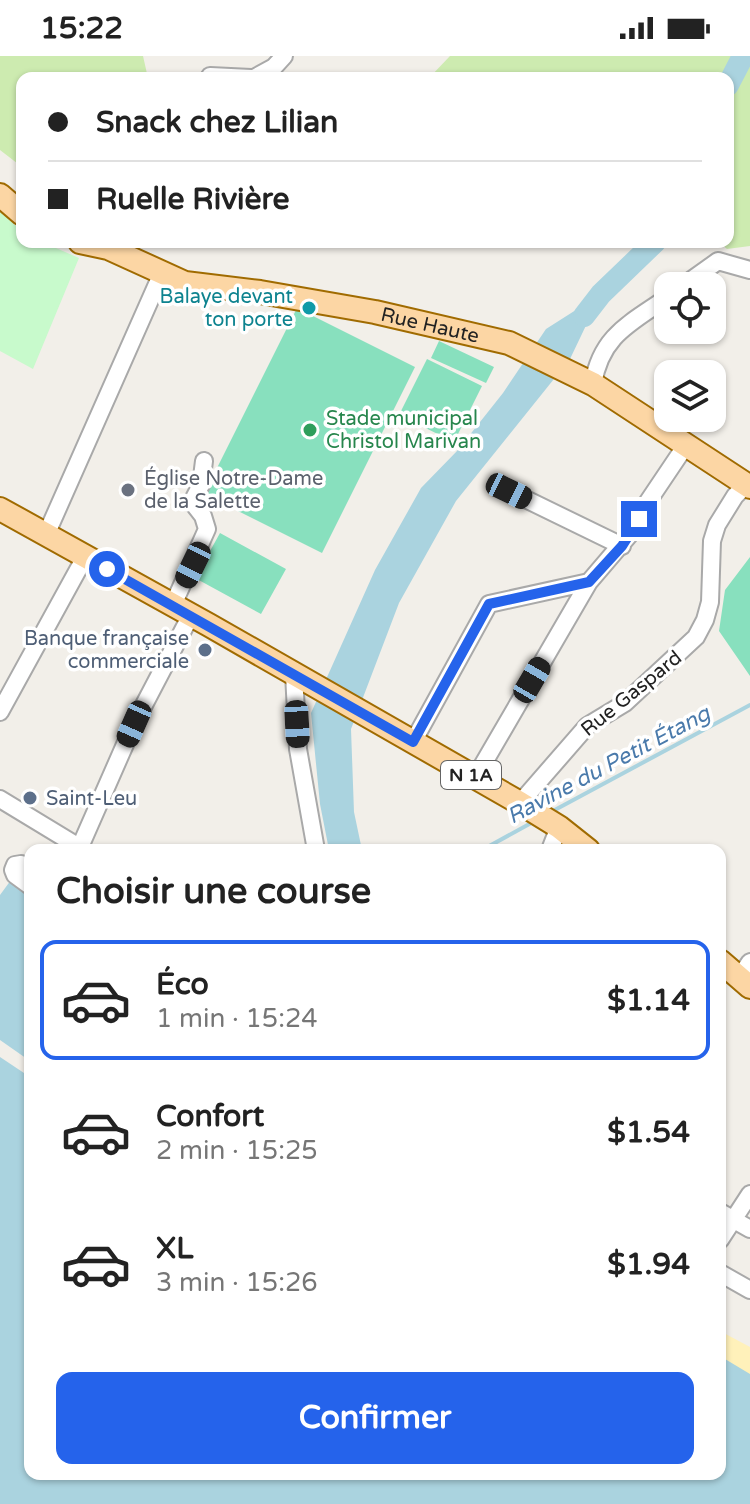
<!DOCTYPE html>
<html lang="fr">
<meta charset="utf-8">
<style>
body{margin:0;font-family:"Varela Round",sans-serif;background:#f2f2f2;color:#222;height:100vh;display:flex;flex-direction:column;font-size:30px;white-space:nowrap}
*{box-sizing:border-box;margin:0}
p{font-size:26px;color:#767676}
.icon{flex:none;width:44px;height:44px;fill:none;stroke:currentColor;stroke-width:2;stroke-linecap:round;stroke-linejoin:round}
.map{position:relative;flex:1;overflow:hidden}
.side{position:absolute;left:24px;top:788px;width:702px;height:636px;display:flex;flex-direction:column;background:#fff;border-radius:16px;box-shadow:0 2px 6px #0004}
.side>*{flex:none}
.banner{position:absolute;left:16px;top:16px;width:718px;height:176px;border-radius:16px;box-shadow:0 2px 6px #0004;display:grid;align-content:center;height:176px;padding:0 32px;background:#fff}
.fabs{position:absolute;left:654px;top:216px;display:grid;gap:16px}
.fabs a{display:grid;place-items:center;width:72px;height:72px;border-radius:16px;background:#fff;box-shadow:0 2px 6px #0004;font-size:40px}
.end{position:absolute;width:36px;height:36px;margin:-18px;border:10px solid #2563eb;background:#fff;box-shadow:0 0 0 4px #fff}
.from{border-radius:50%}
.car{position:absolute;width:24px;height:48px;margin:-24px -12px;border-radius:10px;box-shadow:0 0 6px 2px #0007;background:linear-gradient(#222 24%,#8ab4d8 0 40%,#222 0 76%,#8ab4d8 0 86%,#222 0)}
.banner b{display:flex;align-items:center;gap:28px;height:76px;font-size:30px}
.banner b+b{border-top:2px solid #e0e0e0}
.banner i{width:20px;height:20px;background:#222}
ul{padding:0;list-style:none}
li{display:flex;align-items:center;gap:24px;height:120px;margin:0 16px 12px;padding:0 16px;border:4px solid transparent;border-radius:16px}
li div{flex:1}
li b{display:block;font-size:30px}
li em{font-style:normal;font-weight:700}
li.selected{border-color:#2563eb}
li>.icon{width:72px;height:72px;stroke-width:1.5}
h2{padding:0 32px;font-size:36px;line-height:96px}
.button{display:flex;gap:16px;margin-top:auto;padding:16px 32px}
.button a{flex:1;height:92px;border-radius:16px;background:#2563eb;color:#fff;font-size:32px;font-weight:700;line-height:92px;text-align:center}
.status{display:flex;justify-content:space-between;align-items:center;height:56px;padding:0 40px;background:#fff;direction:ltr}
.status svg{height:22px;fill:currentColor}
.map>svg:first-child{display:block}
.grass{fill:#cdebb0}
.sand{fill:#fff1ba}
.park{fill:#c8facc}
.pitch{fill:#88e0be}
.water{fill:#aad3df}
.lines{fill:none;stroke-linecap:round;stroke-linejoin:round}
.stream{stroke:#aad3df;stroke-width:4}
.river{stroke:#aad3df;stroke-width:22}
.minor-casing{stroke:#a9a9a9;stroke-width:20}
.major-casing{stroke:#a06b00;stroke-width:26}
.minor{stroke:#fff;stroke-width:16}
.major{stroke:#fcd6a4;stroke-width:22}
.route{stroke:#2563eb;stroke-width:10}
.culture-dot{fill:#0f9aa8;stroke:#fff;stroke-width:3}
.leisure-dot{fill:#2e9e5b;stroke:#fff;stroke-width:3}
.worship-dot{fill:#6b7280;stroke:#fff;stroke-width:3}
.service-dot{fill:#5c6f8a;stroke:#fff;stroke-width:3}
.labels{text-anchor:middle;stroke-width:7;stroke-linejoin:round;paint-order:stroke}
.shield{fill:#fff;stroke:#646464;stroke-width:2}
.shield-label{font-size:18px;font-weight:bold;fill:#222}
.culture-label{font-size:20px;fill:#0d838f;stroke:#fff;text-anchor:end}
.street-label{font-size:20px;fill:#222;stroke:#fff}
.leisure-label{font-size:20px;fill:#27864d;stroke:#fff;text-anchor:start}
.worship-label{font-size:20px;fill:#5b616d;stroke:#fff;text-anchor:start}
.service-label{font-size:20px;fill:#4e5e75;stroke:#fff;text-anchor:end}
.water-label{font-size:22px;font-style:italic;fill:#4a7aab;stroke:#fff}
</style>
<div class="status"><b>15:22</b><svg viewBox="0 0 49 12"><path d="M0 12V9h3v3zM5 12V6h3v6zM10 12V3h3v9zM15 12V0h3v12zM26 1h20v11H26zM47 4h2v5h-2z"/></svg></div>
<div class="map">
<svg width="750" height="1448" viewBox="0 0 750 1448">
<rect width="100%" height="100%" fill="#f2efe9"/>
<path class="grass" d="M0 0H143L148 22H22V111L0 94Z
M450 0H750V190L727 193 719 186H728V22H429Z"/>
<path class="sand" d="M720 1275 750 1291V1331L720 1314Z"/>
<path class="park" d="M0 154 22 176V186H42L79 202 33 313 0 295Z"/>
<path class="pitch" d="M297 252 415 311 322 497 204 438Z
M439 285 494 311 486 327 431 302Z
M427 303 482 330 454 386 399 359Z
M220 477 286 513 261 558 195 522Z
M750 501V620L719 575 725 534Z"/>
<path class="water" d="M601 238 570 303 456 445 399 547 351 673 354 756 362 794H329L320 748 311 657 375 514 421 432 457 395 503 337 546 273Z
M11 824 30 838V1005L0 984V839Z
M0 1001 30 1021V1418H720V1300L750 1318V1448H0Z"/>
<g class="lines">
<path class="stream" d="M551 756 750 649
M482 794 533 766"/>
<path class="river" d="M728 29 743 0
M584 260 601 238 655 186"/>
<defs>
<path id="minor" d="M210 20 251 22
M254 22 274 11 284 0
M683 230 718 205 750 214
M593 328C601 279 631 267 668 241
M509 435 622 490
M46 479 162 217
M173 549 207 473 203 460 192 446 201 429 204 405
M294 618 298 693 316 794
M0 656 85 501
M413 686 489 548 589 526
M475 722 589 526 630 478 647 447 686 389
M0 743 84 794
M520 747 587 670 625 647 696 581 705 564 710 546 712 485 717 469 735 440 747 428
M80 791 134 668 191 559
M550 794 559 771
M30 813 21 808 15 809 13 814 15 819 30 830
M739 922 750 906
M720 1156 750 1173
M720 1184 750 1138
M720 1217 750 1234"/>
<g id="major">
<path d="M0 139 22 158"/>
<path id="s1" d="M80 186 108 192 185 227 260 236 375 256 509 287 593 328 750 431"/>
<path d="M0 453 209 569 520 747 559 771 588 794"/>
<path d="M720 905 750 931"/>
</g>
</defs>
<use href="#minor" class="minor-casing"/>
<use href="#major" class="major-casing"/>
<use href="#minor" class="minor"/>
<use href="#major" class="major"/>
</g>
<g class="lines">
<path class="route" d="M107 513 413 686 489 548 589 526 622 490 639 463"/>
</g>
<circle class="culture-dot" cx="309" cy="252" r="8"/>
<circle class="leisure-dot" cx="310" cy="374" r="8"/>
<circle class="worship-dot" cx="128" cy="434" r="8"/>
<g class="service-dot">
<circle cx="205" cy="594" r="8"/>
<circle cx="30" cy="742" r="8"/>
</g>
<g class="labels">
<rect class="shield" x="441" y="705" width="60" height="28" rx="6"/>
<g class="shield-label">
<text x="471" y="725">N 1A</text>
</g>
<g class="culture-label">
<text x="293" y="247">Balaye devant<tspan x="293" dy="23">ton porte</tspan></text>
</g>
<g class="street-label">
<text dy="7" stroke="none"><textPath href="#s1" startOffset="362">Rue Haute</textPath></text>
<text transform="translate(631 637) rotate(-39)" y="7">Rue Gaspard</text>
</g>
<g class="leisure-label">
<text x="326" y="369">Stade municipal<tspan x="326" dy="23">Christol Marivan</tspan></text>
</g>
<g class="worship-label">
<text x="144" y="429">Église Notre-Dame<tspan x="144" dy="23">de la Salette</tspan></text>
</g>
<g class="service-label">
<text x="189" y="589">Banque française<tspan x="189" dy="23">commerciale</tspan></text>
<text x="46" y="749" text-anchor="start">Saint-Leu</text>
</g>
<g class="water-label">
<text transform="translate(608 708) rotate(-28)" y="8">Ravine du Petit Étang</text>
</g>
</g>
</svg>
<div class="fabs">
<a><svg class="icon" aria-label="locate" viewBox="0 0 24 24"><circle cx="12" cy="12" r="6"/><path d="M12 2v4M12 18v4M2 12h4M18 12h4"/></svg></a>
<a><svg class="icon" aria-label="layers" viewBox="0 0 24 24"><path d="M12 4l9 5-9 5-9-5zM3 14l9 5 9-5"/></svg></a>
</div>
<i class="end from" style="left:107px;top:513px"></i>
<i class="end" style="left:639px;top:463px"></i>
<i class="car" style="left:509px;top:435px;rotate:116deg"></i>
<i class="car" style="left:193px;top:509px;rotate:206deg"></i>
<i class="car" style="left:532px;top:624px;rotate:30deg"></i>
<i class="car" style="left:134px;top:668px;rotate:204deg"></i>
<i class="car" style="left:297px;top:668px;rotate:177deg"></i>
<div class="banner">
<b><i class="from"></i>Snack chez Lilian</b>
<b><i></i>Ruelle Rivière</b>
</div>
<section class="side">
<h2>Choisir une course</h2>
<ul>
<li class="selected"><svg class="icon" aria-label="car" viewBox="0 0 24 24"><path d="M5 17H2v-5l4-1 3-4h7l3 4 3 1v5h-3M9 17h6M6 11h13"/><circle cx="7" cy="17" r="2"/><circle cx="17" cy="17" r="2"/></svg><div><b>Éco</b><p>1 min · 15:24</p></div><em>$1.14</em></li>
<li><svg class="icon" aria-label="car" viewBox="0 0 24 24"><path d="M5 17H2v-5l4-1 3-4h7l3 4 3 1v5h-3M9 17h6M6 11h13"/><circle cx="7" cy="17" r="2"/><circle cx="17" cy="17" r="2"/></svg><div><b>Confort</b><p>2 min · 15:25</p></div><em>$1.54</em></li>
<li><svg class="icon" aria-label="car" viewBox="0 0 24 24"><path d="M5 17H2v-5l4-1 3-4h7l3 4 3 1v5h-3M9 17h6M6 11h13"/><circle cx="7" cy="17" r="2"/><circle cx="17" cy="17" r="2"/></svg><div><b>XL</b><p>3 min · 15:26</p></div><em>$1.94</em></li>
</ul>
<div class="button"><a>Confirmer</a></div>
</section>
</div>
